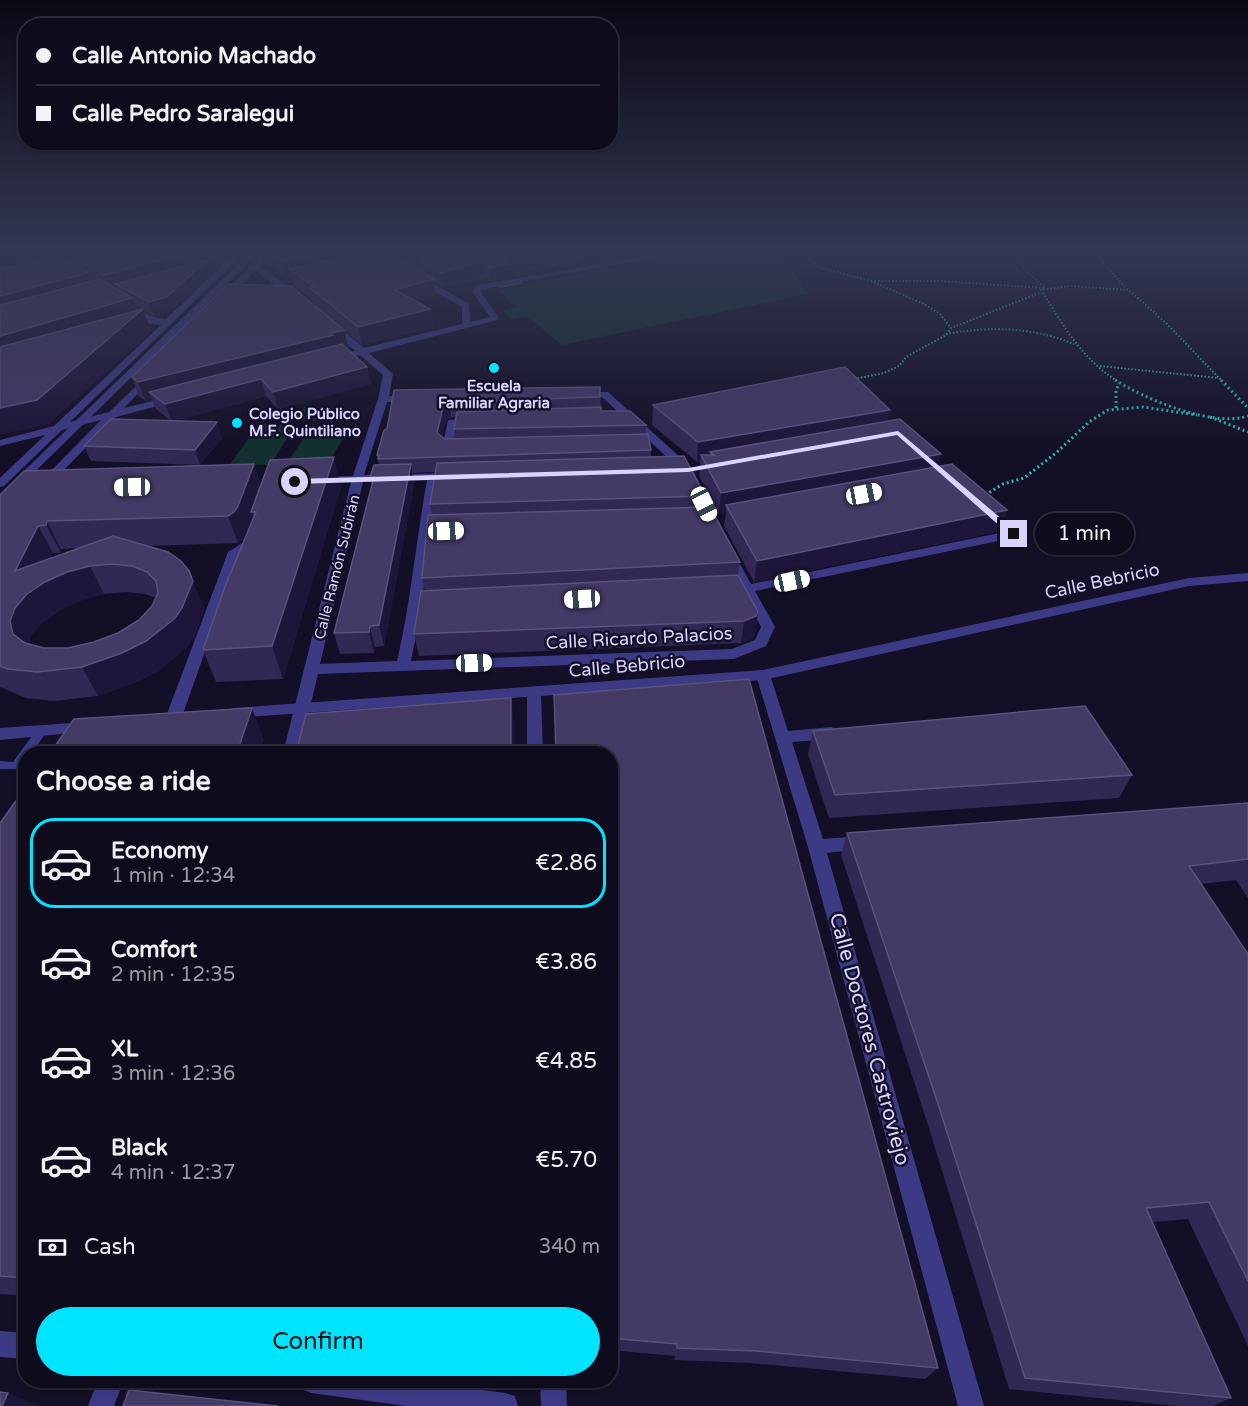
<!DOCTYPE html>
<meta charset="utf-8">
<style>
body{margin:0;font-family:"Varela Round",sans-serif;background:#171425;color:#f1f3f6;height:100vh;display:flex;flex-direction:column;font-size:22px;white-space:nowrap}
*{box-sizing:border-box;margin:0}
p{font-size:20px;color:#9b9ba3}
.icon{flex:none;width:33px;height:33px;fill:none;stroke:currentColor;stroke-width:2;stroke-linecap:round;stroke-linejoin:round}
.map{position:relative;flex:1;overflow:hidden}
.drawer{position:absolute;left:18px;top:746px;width:600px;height:642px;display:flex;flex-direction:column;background:#0e0b1c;border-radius:24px;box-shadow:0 2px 4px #0004,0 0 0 2px #2e2b3b}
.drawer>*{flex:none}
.guide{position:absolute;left:18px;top:18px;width:600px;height:132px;border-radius:24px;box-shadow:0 2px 4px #0004,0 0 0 2px #2e2b3b;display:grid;align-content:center;height:132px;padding:0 18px;background:#0e0b1c}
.end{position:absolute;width:27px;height:27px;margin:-14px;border:8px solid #d9d4ff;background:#111;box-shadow:0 0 0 3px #111}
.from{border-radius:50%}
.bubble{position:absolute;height:42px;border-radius:21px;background:#0e0b1c;box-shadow:0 2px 4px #0004,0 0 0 2px #2e2b3b;font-size:20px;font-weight:600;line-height:42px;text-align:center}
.car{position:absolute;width:18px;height:36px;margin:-18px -9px;border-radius:8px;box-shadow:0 0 4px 2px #0007;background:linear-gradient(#fff 24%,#345 0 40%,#fff 0 76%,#345 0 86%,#fff 0)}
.guide b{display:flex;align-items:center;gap:21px;height:57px;font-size:22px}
.guide b+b{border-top:2px solid #2e2b3b}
.guide i{width:15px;height:15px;background:#f1f3f6}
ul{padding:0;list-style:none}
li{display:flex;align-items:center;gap:18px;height:90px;margin:0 12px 9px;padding:0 6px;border:3px solid transparent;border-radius:24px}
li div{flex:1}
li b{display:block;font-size:22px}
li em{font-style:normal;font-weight:600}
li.selected{border-color:#00e5ff}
li>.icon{width:54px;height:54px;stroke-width:1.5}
h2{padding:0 18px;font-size:27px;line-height:72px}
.pay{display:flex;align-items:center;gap:15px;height:66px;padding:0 18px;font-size:22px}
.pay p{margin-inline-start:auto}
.cta{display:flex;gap:12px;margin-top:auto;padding:12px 18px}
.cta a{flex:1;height:69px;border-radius:36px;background:#00e5ff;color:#111;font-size:24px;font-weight:600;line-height:69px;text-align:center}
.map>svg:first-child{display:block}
.green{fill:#12302f}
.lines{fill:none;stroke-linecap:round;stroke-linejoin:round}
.path-far1{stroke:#2fb8b0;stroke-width:2;stroke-dasharray:1.5 2;stroke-linecap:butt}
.path{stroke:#2fb8b0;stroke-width:3;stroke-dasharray:2 3;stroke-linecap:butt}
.service{fill:#3d3a85;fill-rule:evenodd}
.pedestrian{fill:#3d3a85;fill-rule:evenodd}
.minor{fill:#3d3a85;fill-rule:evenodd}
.tertiary{fill:#3d3a85;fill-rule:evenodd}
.wall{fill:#312854;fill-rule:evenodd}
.shaded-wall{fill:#1d163a}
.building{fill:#433a66;stroke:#5a527e;stroke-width:1.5;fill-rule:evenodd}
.route{fill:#d9d4ff}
.poi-dot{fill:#00e5ff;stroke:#130f26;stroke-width:2}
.labels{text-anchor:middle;stroke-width:5;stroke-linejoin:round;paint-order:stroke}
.far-poi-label{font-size:15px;font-weight:bold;fill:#d9d4ff;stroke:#130f26}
.far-street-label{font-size:15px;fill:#d9d4ff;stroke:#130f26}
.street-label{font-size:18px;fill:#d9d4ff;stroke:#130f26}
.near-street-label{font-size:21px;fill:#d9d4ff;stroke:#130f26}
</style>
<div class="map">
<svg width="1248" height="1406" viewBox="0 0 1248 1406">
<rect width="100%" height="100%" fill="#130f26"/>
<path class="green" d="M387 252H634L445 286Z
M697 252H781L808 294 562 345 527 316 512 319 502 310 517 307 499 291 501 288Z
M304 407 352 408 344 422 295 420Z
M259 424 296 425 270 465 230 464Z
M312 426 350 427 326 467 285 466Z"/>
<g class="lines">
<path class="path-far1" d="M801 252 820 268 871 281 924 304 940 314 951 328
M1013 252 1027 272 1045 288 1041 290C1063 325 1081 358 1117 381
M1094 252 1124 286 1166 323 1222 381
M871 281H938L1044 288
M946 334C990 326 1032 327 1074 344
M1100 366 1218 378
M854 379 884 373 899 366 906 357 946 335 951 328 1039 293 1041 290 1070 286 1128 290"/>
<path class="path" d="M1115 380C1145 399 1213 428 1248 416
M1221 380 1248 408
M1116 408V391L1119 383
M1210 417 1248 432
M985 495 1003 484 1024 478 1056 453 1089 422 1108 410 1143 407 1197 415"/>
<path class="service" d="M42 727 47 731 32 753H26V762L20 769H0V761L13 762 38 728Z"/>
<path class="pedestrian" d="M251 252H259L4 502 0 503V494Z
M474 418 479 421 478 423 457 425 453 445 461 446V450L443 451 442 449 448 420Z
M255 530 261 534 256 545 240 554 181 719 178 723H168L165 719 228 552 247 540 251 531Z"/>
<path class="minor" d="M205 252H213L229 259 237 252H245L70 422 109 412 150 373 153 374V378L124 408 173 396 176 397V401L116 417 49 485H41V481L101 420 62 430 4 486 0 487V478L45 435 0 446V440L54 426 161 325 150 324 126 310V306C140 306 148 319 166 319L225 263Z
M264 252H272L259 266 300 295V299H294L255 270 227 300H221V296Z
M669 252H684L483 289 480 291 499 318 498 320 369 353 393 374 389 396 412 395 417 398 412 401 387 402 364 475 454 473 460 476 454 479 438 480C429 540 424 601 411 661L732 649 755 640 761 627 743 593H734L732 590 740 586 724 556 726 553H734L751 584 1014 530 1018 531V537L755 591 775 627 766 646 734 659 318 674 299 753H283L351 482 319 483 313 480 319 477 353 476 378 399 383 375 360 355 330 361V357L355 351 327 326V322H333L364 348 462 324V307L415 280V276H421L469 304 470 322 490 317 472 291 477 285ZM427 480C416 541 411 601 397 661L320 664 363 482Z
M577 392H608L692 468 720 524 718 527H710L708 524 683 472 602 397H580L577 396Z
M763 670 770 675 788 731 831 727 836 729 839 733 836 737 831 739 792 742 823 839 862 836 868 838 871 843 868 848 827 853 984 1406H958L808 847 756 675Z
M534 688 541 693 543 753H527V693Z
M98 1380H124L114 1406H88Z
M540 1380H566L567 1406H541Z"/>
<path class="tertiary" d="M1248 573V581L1189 586 763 680 234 718 229 717 226 713 229 709 234 708 763 670 1189 578Z
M87 722 92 723 95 727 92 731 0 740V728Z
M0 1331 26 1333V1359L0 1357Z
M298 1380H411L505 1393 515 1396 518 1406H406L311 1393 302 1389Z"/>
</g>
<path class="wall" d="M71 252H214L217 261 210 263 213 272 171 311 154 316 143 310 151 331 48 424 78 268 74 257 77 256 72 253ZM134 304 142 309 136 311Z
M218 252H236L229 256Z
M263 252H389L420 271 419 261H508L511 264 512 277 490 280 484 275 442 286 434 281 436 297 417 302 430 309 433 327 362 345 345 331 348 348 347 349 367 367 371 384 278 409 266 396 175 421 222 438 200 465 91 461 84 446 171 421 156 409 152 400 146 401 139 396 132 377 313 304 312 299 294 286 292 276 285 278 265 262Z
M582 252H620L594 258Z
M600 387 601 411 646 425V434L651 450V457L705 496 704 507 740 562 738 575 758 612 755 634 753 638 741 643 419 656 414 634 425 591 422 578 432 515 430 504 435 472 413 473 414 484 384 646 375 647 374 653 340 654 334 633 372 486 370 477 379 465 377 455 387 429 394 390ZM451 417H456L454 429 455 439H445L442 437 445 422Z
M653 405 890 410 887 422 938 466 1007 510 1000 531 754 582 724 526 726 513 719 514 699 476 700 462H697L652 425Z
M254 464 261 486 341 487 283 679 216 682 203 650 247 533 244 539 238 543 148 546 200 599 204 609 194 637 187 647 160 670 136 682 98 696 54 701 26 698 0 687V495ZM79 548 50 559 53 553H61V549ZM126 592 145 594 156 598 152 606 139 620 118 633 94 642 68 648H44L29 644 31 636 43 622 61 610 82 600 104 594Z
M813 731 1132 775 1119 798 829 818 808 754Z
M610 753 938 1368 925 1379 750 1363 674 1360 675 1356 610 1350Z
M26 787V1296L0 1294V823Z
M1248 803V898L1236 880 1201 884 1248 954V1346L1188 1219 1152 1222 1231 1398 1213 1406H1177L1009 1389 928 1125 841 855 847 833Z"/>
<path class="shaded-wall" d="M193 252H214L217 261 210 263 213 272 171 311 154 316 149 302 116 284 118 289 110 291 105 275Z
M227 252H236L229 256Z
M327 252H375L290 269 292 276 285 278 281 261Z
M594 252H620L594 258Z
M508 256V264H511L512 277 490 280 489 268 504 257Z
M483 262 484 275 442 286 440 273Z
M88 273 96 294 0 320V296Z
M434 279 436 297 398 307 395 290Z
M522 283V287L501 291 500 287Z
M132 298 138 314 143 309 151 331 48 424 0 435V336Z
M430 309 433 327 362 345 358 327Z
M344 330 348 348 149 392 152 400 146 401 138 382Z
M367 367 371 384 278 409 273 392Z
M261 379 266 396 172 422 165 404Z
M449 402 451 417 445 422 440 449 437 433 443 407Z
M890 410 885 430 714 455 710 452 709 460 701 455 700 462H697L698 442Z
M217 422 222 438 200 465 195 450Z
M941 454 936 475 726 505V513L719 514 721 493Z
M334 457 341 487 283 679 272 646Z
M254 464 262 490 251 512 253 516 247 533 244 539 238 543 228 516Z
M411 464 414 484 384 646 379 625Z
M1007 510 1000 531 754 582 757 561Z
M47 521 61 549V553L46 525Z
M38 526 53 553 36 588 45 582 67 572 90 566 104 594 82 600 61 610 43 622 31 636 27 650 13 634 10 621 15 571Z
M189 571 204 609 194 637 187 647 160 670 136 682 98 696 82 667 122 653Z
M758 612 755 634 753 638 741 643 744 621Z
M370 626 375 647 374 653 369 632Z
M511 698 514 721V753H511Z
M252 708 264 740 260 753H237Z
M8 1393 39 1406H2Z"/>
<path class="building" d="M91 252H193L105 275 74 257Z
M269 252H327L281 261Z
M367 252H389L434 279 395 290 430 309 358 327 309 287H314L290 269Z
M456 252H499L508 256 504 257 511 264 489 268 483 262 440 273 419 261Z
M57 255 88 273 0 296V269Z
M209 259 166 297 149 302 116 284Z
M100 279 132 298 0 336V305Z
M519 280 522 283 500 287 498 284Z
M228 284 291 286 344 330 331 333 333 335 138 382 132 377Z
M143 309 37 400 0 408V347Z
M342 344 367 367 273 392 261 379 165 404 149 392Z
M845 367 890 410 698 442 653 405Z
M600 387V397L449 402 443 407 437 433 445 439 648 434 651 450 378 459 379 455H377L384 430 387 429 394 390Z
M601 407V411H630L646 425 454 429 457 412Z
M111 419 217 422 195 450 84 446Z
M900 419 941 454 721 493 701 455H714L710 452Z
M684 456 705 496 430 504 437 463Z
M334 457 272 646 203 650 224 589 256 512H251L270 460Z
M254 464 238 506 234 512 228 516 47 521 46 525 38 526 15 571 113 536 168 552 181 561 189 571 193 581 182 608 175 618 146 641 122 653 82 667 37 672 8 669 0 666V495L24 471ZM112 564 132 566 147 572 156 581 158 593 152 606 139 620 118 633 94 642 68 648H44L25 643 13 634 10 621 15 608 27 594 45 582 67 572 90 566Z
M411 464 379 625 370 626 369 632 334 633 374 477H370L374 465Z
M952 464 1007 510 757 561 726 505Z
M710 507 740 562 422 578 428 515Z
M738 575 758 612 756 616 744 621 414 634 421 591Z
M749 679 938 1368 756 1351 677 1348V1344L610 1338V753H556L554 695Z
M511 698V753H296L306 714Z
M1085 706 1132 775 835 795 813 731Z
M252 708 237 753H50L74 719Z
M26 787V1278L0 1276V823Z
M1248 803V859L1189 866 1248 954V1281L1209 1202 1146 1208 1231 1398 1025 1378 939 1107 847 833Z
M129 1390 278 1406H123Z
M0 1392 8 1393 2 1406H0Z"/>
<linearGradient id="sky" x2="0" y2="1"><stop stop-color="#0a0815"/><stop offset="0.56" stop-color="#333752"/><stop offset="1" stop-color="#333752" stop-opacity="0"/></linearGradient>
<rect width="1248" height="449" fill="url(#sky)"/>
<path class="route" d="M898 431 1017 532V536H1011L897 435 688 472 295 484 291 482 295 479 688 468Z"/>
<g class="poi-dot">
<circle cx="494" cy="368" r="6"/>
<circle cx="237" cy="423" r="6"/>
</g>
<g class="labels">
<g class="far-poi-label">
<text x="494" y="391">Escuela<tspan x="494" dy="17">Familiar Agraria</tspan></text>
<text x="249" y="419" text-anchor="start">Colegio Público<tspan x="249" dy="17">M.F. Quintiliano</tspan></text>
</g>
<g class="far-street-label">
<text transform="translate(337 567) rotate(-76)" y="5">Calle Ramón Subirán</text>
</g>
<g class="street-label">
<text transform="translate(1102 581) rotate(-12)" y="6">Calle Bebricio</text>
<text transform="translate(639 638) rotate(-3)" y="6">Calle Ricardo Palacios</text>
<text transform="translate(627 666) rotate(-5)" y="6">Calle Bebricio</text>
</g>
<g class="near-street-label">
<text transform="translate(870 1039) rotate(75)" y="7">Calle Doctores Castroviejo</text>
</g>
</g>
</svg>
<i class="end from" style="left:295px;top:482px"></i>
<i class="end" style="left:1014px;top:534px"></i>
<div class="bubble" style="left:1035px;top:513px;width:99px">1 min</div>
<i class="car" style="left:132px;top:487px;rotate:269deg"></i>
<i class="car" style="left:864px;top:494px;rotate:79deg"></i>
<i class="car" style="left:704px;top:504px;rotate:154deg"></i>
<i class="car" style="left:446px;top:531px;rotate:88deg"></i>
<i class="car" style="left:792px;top:581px;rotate:78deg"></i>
<i class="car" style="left:582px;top:599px;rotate:267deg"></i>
<i class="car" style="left:474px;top:663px;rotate:88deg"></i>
<div class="guide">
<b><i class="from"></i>Calle Antonio Machado</b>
<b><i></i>Calle Pedro Saralegui</b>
</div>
<section class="drawer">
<h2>Choose a ride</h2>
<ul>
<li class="selected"><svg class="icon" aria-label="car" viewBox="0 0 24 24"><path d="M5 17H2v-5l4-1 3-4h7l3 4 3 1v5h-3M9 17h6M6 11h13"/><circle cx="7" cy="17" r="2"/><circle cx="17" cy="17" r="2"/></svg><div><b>Economy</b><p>1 min · 12:34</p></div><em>€2.86</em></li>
<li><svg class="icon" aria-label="car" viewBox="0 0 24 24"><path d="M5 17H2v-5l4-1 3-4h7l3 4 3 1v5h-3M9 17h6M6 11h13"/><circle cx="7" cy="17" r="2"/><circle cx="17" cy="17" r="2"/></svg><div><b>Comfort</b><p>2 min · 12:35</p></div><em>€3.86</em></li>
<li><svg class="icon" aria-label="car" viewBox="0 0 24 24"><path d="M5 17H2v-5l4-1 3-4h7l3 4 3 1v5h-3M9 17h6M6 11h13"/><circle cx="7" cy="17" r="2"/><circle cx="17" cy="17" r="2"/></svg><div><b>XL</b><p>3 min · 12:36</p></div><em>€4.85</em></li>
<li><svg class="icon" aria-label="car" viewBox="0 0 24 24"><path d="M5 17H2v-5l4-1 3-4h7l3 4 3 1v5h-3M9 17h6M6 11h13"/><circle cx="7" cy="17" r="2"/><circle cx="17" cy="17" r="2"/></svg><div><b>Black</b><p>4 min · 12:37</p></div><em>€5.70</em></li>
</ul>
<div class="pay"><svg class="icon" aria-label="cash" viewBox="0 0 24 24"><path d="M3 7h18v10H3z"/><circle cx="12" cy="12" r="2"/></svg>Cash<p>340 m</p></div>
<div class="cta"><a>Confirm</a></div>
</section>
</div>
